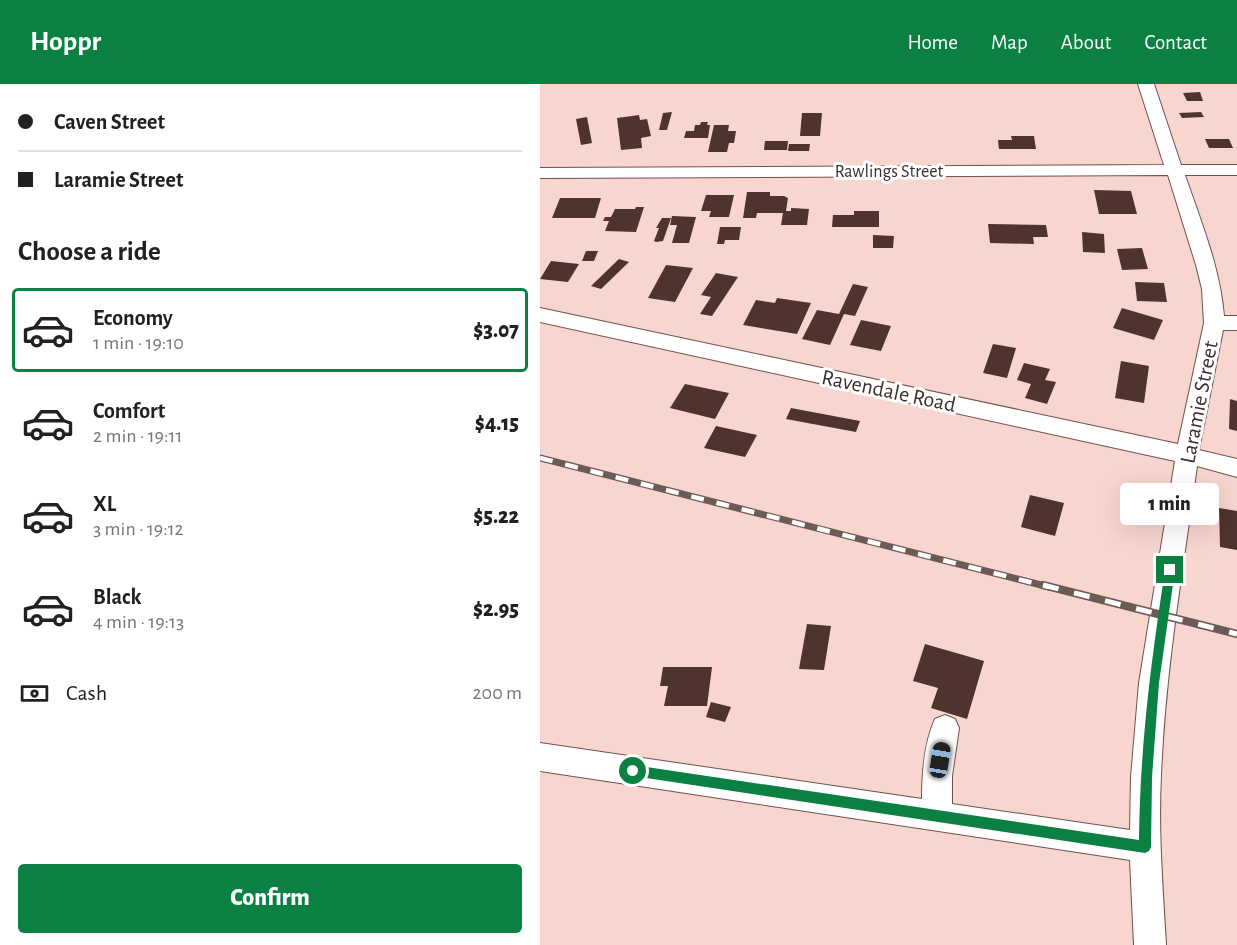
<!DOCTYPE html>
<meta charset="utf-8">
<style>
body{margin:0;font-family:"Alegreya Sans",sans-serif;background:#f6f6f6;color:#202124;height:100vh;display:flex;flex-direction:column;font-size:22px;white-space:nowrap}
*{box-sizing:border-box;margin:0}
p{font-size:20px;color:#757577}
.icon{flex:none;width:33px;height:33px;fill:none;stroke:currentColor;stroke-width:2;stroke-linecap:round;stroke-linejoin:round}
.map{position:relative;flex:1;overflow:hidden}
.details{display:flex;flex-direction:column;background:#fff;width:540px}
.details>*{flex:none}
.hud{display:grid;align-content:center;height:132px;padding:0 18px;background:#fff}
.end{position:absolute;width:27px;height:27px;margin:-14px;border:8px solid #0b8043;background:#fff;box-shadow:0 0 0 3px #fff}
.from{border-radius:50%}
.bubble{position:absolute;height:42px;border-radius:6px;background:#fff;box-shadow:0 6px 24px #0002;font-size:20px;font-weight:800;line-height:42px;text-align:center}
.car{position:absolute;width:18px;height:36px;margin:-18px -9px;border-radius:8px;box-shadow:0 0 4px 2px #0007;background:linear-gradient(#222 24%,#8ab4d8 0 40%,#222 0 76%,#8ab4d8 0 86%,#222 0)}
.hud b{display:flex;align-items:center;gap:21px;height:57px;font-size:22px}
.hud b+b{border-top:2px solid #e0e0e0}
.hud i{width:15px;height:15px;background:#202124}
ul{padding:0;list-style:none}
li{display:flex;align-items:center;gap:18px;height:84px;margin:0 12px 9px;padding:0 6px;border:3px solid transparent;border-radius:6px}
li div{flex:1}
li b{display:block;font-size:22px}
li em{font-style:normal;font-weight:800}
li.on{border-color:#0b8043}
li>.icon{width:54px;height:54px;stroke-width:1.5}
h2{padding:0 18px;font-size:27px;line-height:72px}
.pay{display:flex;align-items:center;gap:15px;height:66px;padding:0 18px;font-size:22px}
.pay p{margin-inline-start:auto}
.button{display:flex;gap:12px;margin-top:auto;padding:12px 18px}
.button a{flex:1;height:69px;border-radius:6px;background:#0b8043;color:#fff;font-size:24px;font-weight:800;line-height:69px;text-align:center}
header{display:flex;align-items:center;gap:36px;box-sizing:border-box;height:84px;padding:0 30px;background:#0b8043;color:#fff}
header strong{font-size:28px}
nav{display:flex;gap:33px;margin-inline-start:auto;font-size:21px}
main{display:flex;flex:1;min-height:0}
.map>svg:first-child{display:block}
.building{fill:#4e332e}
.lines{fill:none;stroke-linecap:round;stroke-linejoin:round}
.minor-casing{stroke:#6e514b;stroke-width:2}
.minor{fill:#fff;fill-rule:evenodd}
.rail-far1-casing{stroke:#6c5a56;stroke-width:7}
.rail-casing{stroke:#6c5a56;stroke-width:8}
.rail-far1{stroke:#fff;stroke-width:4.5;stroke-dasharray:13;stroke-linecap:butt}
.rail{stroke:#fff;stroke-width:5;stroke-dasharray:16;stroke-linecap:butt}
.route{fill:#0b8043}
.labels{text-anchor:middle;stroke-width:6;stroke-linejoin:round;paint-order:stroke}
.far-street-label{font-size:18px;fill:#3b2e2b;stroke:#fff}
.street-label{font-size:22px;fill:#3b2e2b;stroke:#fff}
</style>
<header>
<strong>Hoppr</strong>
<nav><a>Home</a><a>Map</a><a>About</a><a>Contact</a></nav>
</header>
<main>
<section class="details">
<div class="hud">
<b><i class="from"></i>Caven Street</b>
<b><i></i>Laramie Street</b>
</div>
<h2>Choose a ride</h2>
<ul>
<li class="on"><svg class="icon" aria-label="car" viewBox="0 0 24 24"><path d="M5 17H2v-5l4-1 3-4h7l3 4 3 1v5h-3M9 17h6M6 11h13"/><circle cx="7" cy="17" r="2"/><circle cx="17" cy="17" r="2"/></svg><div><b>Economy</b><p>1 min · 19:10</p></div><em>$3.07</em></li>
<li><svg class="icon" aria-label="car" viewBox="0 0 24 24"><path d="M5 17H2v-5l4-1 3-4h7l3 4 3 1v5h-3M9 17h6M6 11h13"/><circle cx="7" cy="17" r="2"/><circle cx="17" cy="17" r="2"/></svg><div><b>Comfort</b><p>2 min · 19:11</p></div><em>$4.15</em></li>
<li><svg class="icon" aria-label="car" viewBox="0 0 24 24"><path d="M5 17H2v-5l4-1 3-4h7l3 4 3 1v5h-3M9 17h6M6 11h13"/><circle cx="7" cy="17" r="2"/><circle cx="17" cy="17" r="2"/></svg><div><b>XL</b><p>3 min · 19:12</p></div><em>$5.22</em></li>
<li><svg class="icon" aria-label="car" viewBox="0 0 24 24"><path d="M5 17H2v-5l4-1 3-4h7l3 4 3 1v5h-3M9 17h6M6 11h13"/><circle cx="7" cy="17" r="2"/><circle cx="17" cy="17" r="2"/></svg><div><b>Black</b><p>4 min · 19:13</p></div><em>$2.95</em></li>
</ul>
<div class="pay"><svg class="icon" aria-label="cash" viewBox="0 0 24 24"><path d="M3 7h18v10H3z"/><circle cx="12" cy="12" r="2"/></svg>Cash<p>200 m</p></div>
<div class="button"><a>Confirm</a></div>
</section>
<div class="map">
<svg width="697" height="861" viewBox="0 0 697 861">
<rect width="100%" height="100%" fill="#f8d6cf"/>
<path class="building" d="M660 8 663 17H647L643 9Z
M132 28 127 46H119L123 29Z
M661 28 664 33 642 34 639 29Z
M262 29H282L280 52H260Z
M99 31 100 36 107 35 111 52 101 54 102 64 81 66 77 34Z
M47 33 52 59 41 61 36 35Z
M161 38H168L167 41H170L168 54H144L146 47H154L155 41H160Z
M174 41H189L188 47H196L194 59H189L187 68H168Z
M471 52H494L496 65H459L458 56H472Z
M665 55H689L693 64H669Z
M225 57H248L247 66H224Z
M249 60H270L269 67H248Z
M554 106 591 107 597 130H559Z
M207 108H230V112H244L248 114 246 127H251V124L269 125 267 141H241L243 129H217L216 134H203Z
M166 111H194L189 133H169L171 127H161Z
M20 114H61L55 134H12Z
M96 123H104L96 148 65 147 69 137H63L65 133H71L75 125H95Z
M314 127H339V143H292L293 131H314Z
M132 132 156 133 149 159H132L137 141H130Z
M122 134H131L123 157 116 158 114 157 119 144H116Z
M448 140 506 141 508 153H493L494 160 450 159Z
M180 143H201L199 156H185L184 160H177Z
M542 148 564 150 565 169 543 168Z
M333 151 354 152 353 164H333Z
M602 164 608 185 582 186 577 165Z
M46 167H58L54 177H42Z
M79 175 89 178 61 205 51 202Z
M11 177 39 180 28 198 0 195Z
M126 181 153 184 135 218 108 214Z
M176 189 198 193 172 232 160 230 171 213 161 211Z
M595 198 624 199 627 218 597 217Z
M313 200 328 203 315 232 304 230 290 261 262 255 277 226 299 230Z
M237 214 271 219 257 250 203 241 216 216 235 219Z
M582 224 623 236 614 256 573 244Z
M321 236 351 242 341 267 310 261Z
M453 260 476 264 467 294 443 289Z
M581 277 609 282 604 319 575 314Z
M484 279 510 285 505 296 516 298 507 320 485 314 491 300 477 296Z
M145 300 189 309 175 335 130 324Z
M690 315 697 317V347L689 345Z
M251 324 320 337 316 348 246 335Z
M176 342 217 351 205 373 164 364Z
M490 411 524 419 515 452 481 443Z
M679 424 697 427V466L680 463Z
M267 540 291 542 284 586 259 585Z
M385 560 444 577 427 635 391 624 398 604 373 597Z
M123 583H172L167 622H124L128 602H120Z
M171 618 191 623 185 638 166 633Z"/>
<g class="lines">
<defs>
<path id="minor" d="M598 0H614L641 81H697V91H645C661 138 680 183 684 232H697V246H683L659 366 697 375V393L657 382C643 485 625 588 621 692 618 748 623 805 626 861H594L590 776 0 687V659L382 715C382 689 384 659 395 635L405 631 415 635 419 644 412 692V720L590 746 591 693 599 599 635 377 0 238V224L638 360 664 239 662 205 656 181 628 91 0 94V84L624 81Z"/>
</defs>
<use href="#minor" class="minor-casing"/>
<use href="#minor" class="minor"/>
<defs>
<path id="rail-far1" d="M0 374 509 503"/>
<path id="rail" d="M503 501 697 550"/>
</defs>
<use href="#rail-far1" class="rail-far1-casing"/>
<use href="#rail" class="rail-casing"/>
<use href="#rail-far1" class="rail-far1"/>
<use href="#rail" class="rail"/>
</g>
<path class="route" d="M630 482 635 486 619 599 612 693 611 763 609 767 605 769 93 692 88 687 93 681 599 756C600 662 611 578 625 486Z"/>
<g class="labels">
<g class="far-street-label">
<text x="349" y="93">Rawlings Street</text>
</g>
<g class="street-label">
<text transform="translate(349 306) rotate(12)" y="8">Ravendale Road</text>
<text transform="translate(658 318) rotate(-79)" y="8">Laramie Street</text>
</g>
</g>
</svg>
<i class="end from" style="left:93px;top:687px"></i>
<i class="end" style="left:630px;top:486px"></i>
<div class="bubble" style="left:580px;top:399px;width:99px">1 min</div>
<i class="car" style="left:400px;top:676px;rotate:9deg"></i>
</div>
</main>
